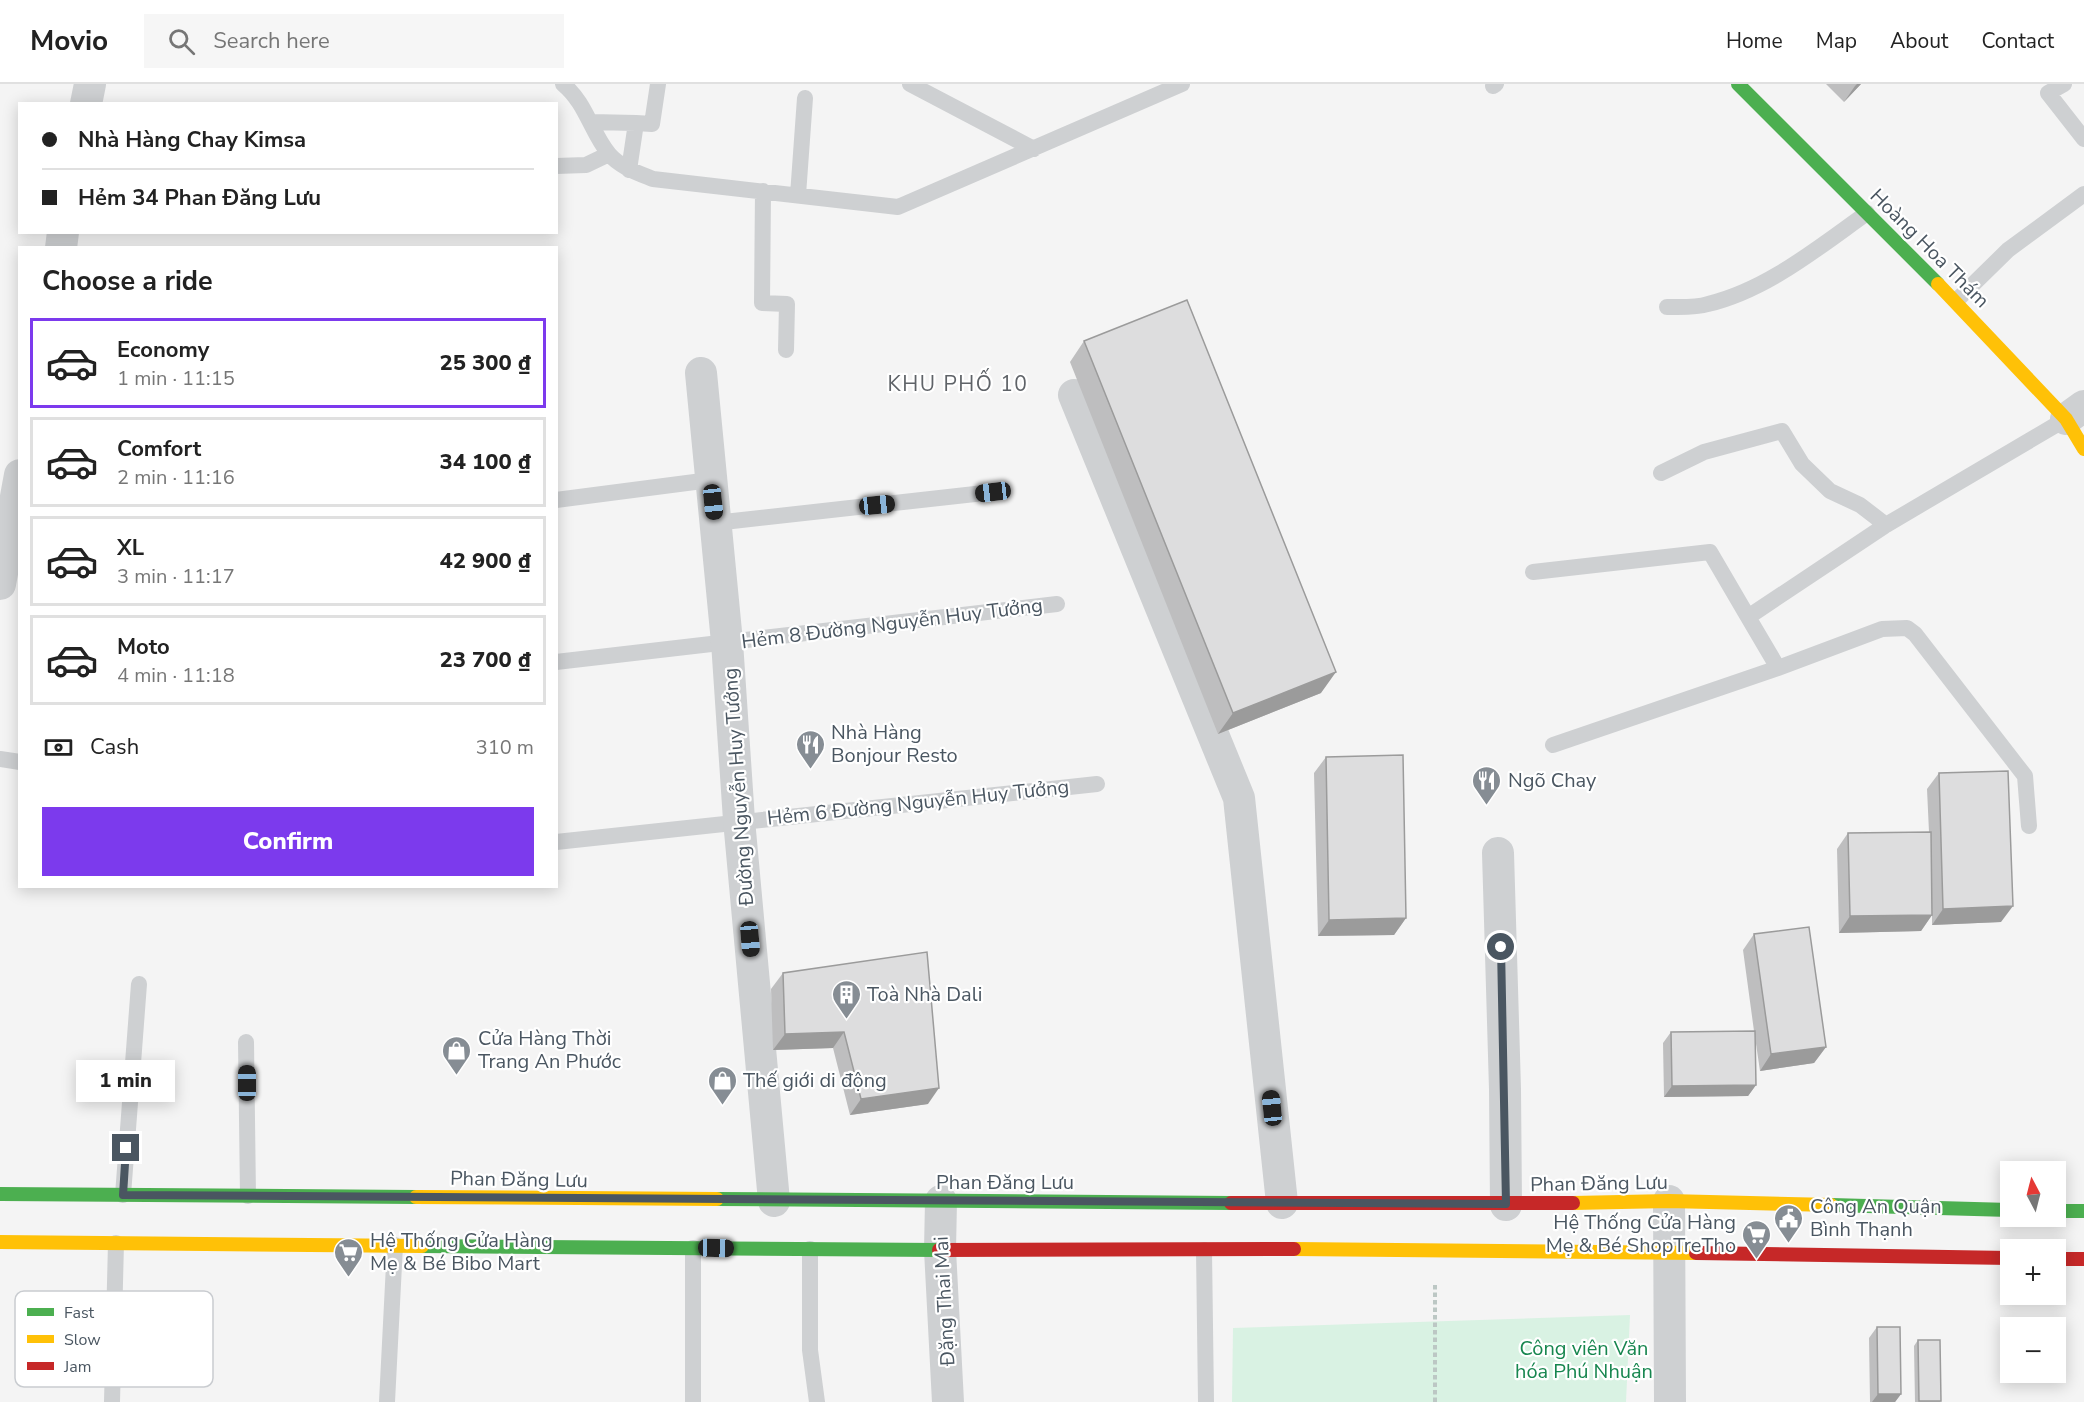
<!DOCTYPE html>
<meta charset="utf-8">
<style>
body{margin:0;font-family:"Nunito Sans",sans-serif;background:#f6f6f6;color:#222;height:100vh;display:flex;flex-direction:column;font-size:22px;white-space:nowrap}
*{box-sizing:border-box;margin:0}
p{font-size:20px;color:#767676}
.icon{flex:none;width:33px;height:33px;fill:none;stroke:currentColor;stroke-width:2;stroke-linecap:round;stroke-linejoin:round}
.map{position:relative;flex:1;overflow:hidden}
.sheet{position:absolute;left:18px;top:162px;width:540px;height:642px;display:flex;flex-direction:column;background:#fff;border-radius:0px;box-shadow:0 3px 15px #0003}
.sheet>*{flex:none}
.guide{position:absolute;left:18px;top:18px;width:540px;height:132px;border-radius:0px;box-shadow:0 3px 15px #0003;display:grid;align-content:center;height:132px;padding:0 24px;background:#fff}
.needle{width:39px;rotate:353deg}
.controls{position:absolute;left:2000px;top:1077px;display:grid;gap:12px}
.controls a{display:grid;place-items:center;width:66px;height:66px;border-radius:0px;background:#fff;box-shadow:0 3px 15px #0003;font-size:30px}
.end{position:absolute;width:27px;height:27px;margin:-14px;border:8px solid #4a5661;background:#fff;box-shadow:0 0 0 3px #fff}
.from{border-radius:50%}
.bubble{position:absolute;height:42px;border-radius:0px;background:#fff;box-shadow:0 3px 15px #0003;font-size:20px;font-weight:800;line-height:42px;text-align:center}
.car{position:absolute;width:18px;height:36px;margin:-18px -9px;border-radius:8px;box-shadow:0 0 4px 2px #0007;background:linear-gradient(#222 24%,#8ab4d8 0 40%,#222 0 76%,#8ab4d8 0 86%,#222 0)}
.guide b{display:flex;align-items:center;gap:21px;height:57px;font-size:22px}
.guide b+b{border-top:2px solid #e0e0e0}
.guide i{width:15px;height:15px;background:#222}
ul{padding:0;list-style:none}
li{display:flex;align-items:center;gap:18px;height:90px;margin:0 12px 9px;padding:0 12px;border:3px solid #e0e0e0;border-radius:0px}
li div{flex:1}
li b{display:block;font-size:22px}
li em{font-style:normal;font-weight:800}
li.on{border-color:#7c3aed}
li>.icon{width:54px;height:54px;stroke-width:1.5}
h2{padding:0 24px;font-size:27px;line-height:72px}
.pay{display:flex;align-items:center;gap:15px;height:66px;padding:0 24px;font-size:22px}
.pay p{margin-inline-start:auto}
.primary-button{display:flex;gap:12px;margin-top:auto;padding:12px 24px}
.primary-button a{flex:1;height:69px;border-radius:0px;background:#7c3aed;color:#fff;font-size:24px;font-weight:800;line-height:69px;text-align:center}
header{display:flex;align-items:center;gap:36px;box-sizing:border-box;height:84px;padding:0 30px;background:#fff;border-bottom:2px solid #e0e0e0}
header strong{font-size:28px}
nav{display:flex;gap:33px;margin-inline-start:auto;font-size:21px}
.search{width:420px;height:54px;background:#f6f6f6;display:flex;align-items:center;gap:15px;box-sizing:border-box;padding:0 21px;border-radius:0px;color:#767676;font-size:22px}
.map>svg:first-child{display:block}
.green{fill:#d9f2e3}
.lines{fill:none;stroke-linecap:round;stroke-linejoin:round}
.path{stroke:#bcc7c4;stroke-width:4;stroke-dasharray:4.5 3;stroke-linecap:butt}
.lane{stroke:#ced0d2;stroke-width:16}
.street{stroke:#ced0d2;stroke-width:32}
.fast{stroke:#4caf50;stroke-width:14}
.slow{stroke:#ffc107;stroke-width:14}
.jam{stroke:#c62828;stroke-width:14}
.wall{fill:#bebebf}
.shaded-wall{fill:#9b9b9b}
.building{fill:#ddddde;stroke:#9b9b9b;stroke-width:1.5}
.route{stroke:#4a5661;stroke-width:8}
.labels{text-anchor:middle;stroke-width:4.5;stroke-linejoin:round;paint-order:stroke}
.street-label{font-size:20px;fill:#4a5661;stroke:#fff}
.poi-label{font-size:20px;fill:#4a5661;stroke:#fff;text-anchor:start}
.park-label{font-size:20px;fill:#17864f;stroke:#fff}
.neighbourhood-label{font-size:21px;letter-spacing:1.5px;fill:#5f6368;stroke:#fff}
.key{fill:#fff;stroke:#c9ccd0;stroke-width:1.5}
.key-label{font-size:16px;fill:#4a5661}
</style>
<header>
<strong>Movio</strong>
<div class="search"><svg class="icon" aria-label="search" viewBox="0 0 24 24"><circle cx="10" cy="10" r="6"/><path d="M15 15l6 6"/></svg>Search here</div>
<nav><a>Home</a><a>Map</a><a>About</a><a>Contact</a></nav>
</header>
<div class="map">
<svg width="2084" height="1318" viewBox="0 0 2084 1318">
<rect width="100%" height="100%" fill="#f4f4f4"/>
<path class="green" d="M1630 1231 1626 1318H1232L1233 1244Z"/>
<g class="lines">
<path class="path" d="M1435 1318V1199"/>
<path class="lane" d="M563 0C586 19 591 48 609 70 620 83 638 89 653 95L898 123 1182 0
M910 0 1034 65
M2064 0 2048 9 2084 55
M1493 2 1496 0
M591 38 636 39
M556 82 586 81 609 70
M629 86 636 39 652 40 658 0
M763 107 762 219 787 220 786 266
M798 111 805 14
M1956 217 2008 166 2084 110
M1667 223C1680 223 1696 224 1708 220 1767 206 1819 163 1867 129
M1661 389 1704 368 1782 347 1802 380 1830 407 1860 421 1886 441
M556 416 710 396
M715 439 993 408
M1533 488 1710 468 1748 533
M556 578 1057 520
M1778 584 1882 545 1907 544 1915 550 2025 692 2029 742
M1553 661 1778 584 1748 533 1886 441 2066 335
M0 675 20 678
M556 758 1097 700
M246 958 248 1112
M123 1111 139 900
M810 1165V1266L817 1318
M1204 1166 1206 1318
M112 1318 116 1159
M387 1318 395 1161
M693 1318V1164"/>
<path class="street" d="M86 20 90 0
M61 164 63 148
M701 289 727 558 739 736 774 1117
M1074 311 1239 714 1282 1119
M2066 335 2084 322
M0 500 20 391
M1498 769 1505 1005 1506 1121
M941 1117 940 1166 948 1318
M1669 1117 1670 1318"/>
<path class="fast" d="M1738 0 1938 200
M0 1110 416 1113
M717 1115 1231 1119
M1831 1121 2010 1126
M2055 1127H2084
M422 1162 939 1166"/>
<path class="slow" d="M1938 200 2066 335 2084 365
M416 1113 717 1115
M1573 1119 1669 1117 1831 1121
M0 1158 422 1162
M1294 1165 1696 1169"/>
<path class="jam" d="M1231 1119H1573
M939 1166 1294 1165
M1696 1169 2010 1174
M2055 1175H2084"/>
</g>
<path class="wall" d="M1826 0H1861L1844 18Z
M1084 257 1321 609 1218 650 1070 278Z
M1326 673 1406 834 1394 851 1318 852 1314 689Z
M1939 689 2001 838 1932 841V831L1921 847 1839 849 1837 765 1848 749 1929 748 1927 705Z
M1754 850 1826 963 1814 979 1760 987 1755 953 1756 1001 1748 1012 1664 1013 1663 959 1671 948 1754 947 1743 866Z
M783 889 928 1020 850 1031 833 964 773 966 771 905Z
M1877 1243 1901 1310 1895 1318H1870L1869 1254Z
M1918 1256 1941 1317 1940 1318H1915L1914 1262Z"/>
<path class="shaded-wall" d="M1857 0H1861L1844 18 1855 2Z
M1336 588 1321 609 1218 650 1233 629Z
M2013 822 2001 838 1932 841 1943 825Z
M1932 831 1921 847 1839 849 1850 832Z
M1406 834 1394 851 1318 852 1329 836Z
M844 948 833 964 773 966 785 950Z
M1826 963 1814 979 1760 987 1771 970Z
M1756 1001 1748 1012 1664 1013 1672 1002Z
M939 1004 928 1020 850 1031 861 1015Z
M1878 1310H1901L1895 1318H1872Z"/>
<path class="building" d="M1187 216 1336 588 1233 629 1084 257Z
M1403 671 1406 834 1329 836 1326 673Z
M2008 687 2013 822 1943 825 1939 689Z
M1931 748 1932 831 1850 832 1848 749Z
M1809 843 1826 963 1771 970 1754 850Z
M927 868 939 1004 861 1015 844 948 785 950 783 889Z
M1755 947 1756 1001 1672 1002 1671 948Z
M1877 1243H1900L1901 1310H1878Z
M1918 1256H1940L1941 1317H1919Z"/>
<g class="lines">
<path class="route" d="M126 1064 123 1111 1506 1120 1501 863"/>
</g>
<defs>
<symbol id="restaurant-pin" viewBox="-11 -11 22 30"><path d="M0 17L-7.5 6A9.5 9.5 0 1 1 7.5 6Z" fill="#868d94" stroke="#fff"/><path d="M-5-6h1v4h1v-4h1v4h1v-4h1v5L-1.5 .5V6h-2V.5L-5-1ZM5-6V6H3V1.5H1.5Q1.5-4 5-6Z" fill="#fff"/></symbol>
<symbol id="building-pin" viewBox="-11 -11 22 30"><path d="M0 17L-7.5 6A9.5 9.5 0 1 1 7.5 6Z" fill="#868d94" stroke="#fff"/><path d="M-4-6H4V6H1V3H-1V6H-4ZM-2.5-4.3h1.7v1.8h-1.7ZM.8-4.3h1.7v1.8H.8ZM-2.5-1h1.7V.8h-1.7ZM.8-1h1.7V.8H.8Z" fill="#fff"/></symbol>
<symbol id="shop-pin" viewBox="-11 -11 22 30"><path d="M0 17L-7.5 6A9.5 9.5 0 1 1 7.5 6Z" fill="#868d94" stroke="#fff"/><path d="M-5-2.5h2.3a2.7 3.5 0 0 1 5.4 0H5L5.5 6h-11ZM-1.5-2.5h3a1.5 2.3 0 0 0-3 0Z" fill="#fff"/></symbol>
<symbol id="civic-pin" viewBox="-11 -11 22 30"><path d="M0 17L-7.5 6A9.5 9.5 0 1 1 7.5 6Z" fill="#868d94" stroke="#fff"/><path d="M-.6-6.5H3V-4.5H.6V-3L4-1V1h2V6H-6V1h2V-1L-.6-3ZM-1.2 2.5V6h2.4V2.5Z" fill="#fff"/></symbol>
<symbol id="supermarket-pin" viewBox="-11 -11 22 30"><path d="M0 17L-7.5 6A9.5 9.5 0 1 1 7.5 6Z" fill="#868d94" stroke="#fff"/><path d="M-6-5.5h2.5l.6 2H6L4.5 2H-2.5L-4.4-4H-6ZM-1.5 3.2a1.3 1.3 0 1 0 .1 0ZM3 3.2a1.3 1.3 0 1 0 .1 0Z" fill="#fff"/></symbol>
</defs>
<g fill-rule="evenodd">
<use href="#restaurant-pin" x="794" y="644" width="33" height="45"/>
<use href="#restaurant-pin" x="1470" y="680" width="33" height="45"/>
<use href="#building-pin" x="830" y="894" width="33" height="45"/>
<use href="#shop-pin" x="440" y="950" width="33" height="45"/>
<use href="#shop-pin" x="706" y="980" width="33" height="45"/>
<use href="#civic-pin" x="1772" y="1118" width="33" height="45"/>
<use href="#supermarket-pin" x="1740" y="1134" width="33" height="45"/>
<use href="#supermarket-pin" x="332" y="1152" width="33" height="45"/>
</g>
<g class="labels">
<g class="street-label">
<text transform="translate(1930 164) rotate(45)" y="7">Hoàng Hoa Thám</text>
<text transform="translate(892 539) rotate(-7)" y="7">Hẻm 8 Đường Nguyễn Huy Tưởng</text>
<text transform="translate(738 703) rotate(-94)" y="7">Đường Nguyễn Huy Tưởng</text>
<text transform="translate(918 718) rotate(-6)" y="7">Hẻm 6 Đường Nguyễn Huy Tưởng</text>
<text transform="translate(519 1095) rotate(1)" y="7">Phan Đăng Lưu</text>
<text x="1005" y="1105">Phan Đăng Lưu</text>
<text transform="translate(1599 1099) rotate(-1)" y="7">Phan Đăng Lưu</text>
<text transform="translate(944 1217) rotate(-93)" y="7">Đặng Thai Mai</text>
</g>
<g class="poi-label">
<text x="831" y="655">Nhà Hàng<tspan x="831" dy="23">Bonjour Resto</tspan></text>
<text x="1508" y="703">Ngõ Chay</text>
<text x="867" y="917">Toà Nhà Dali</text>
<text x="478" y="961">Cửa Hàng Thời<tspan x="478" dy="23">Trang An Phước</tspan></text>
<text x="743" y="1003">Thế giới di động</text>
<text x="1810" y="1129">Công An Quận<tspan x="1810" dy="23">Bình Thạnh</tspan></text>
<text x="1736" y="1145" text-anchor="end">Hệ Thống Cửa Hàng<tspan x="1736" dy="23">Mẹ &amp; Bé ShopTreTho</tspan></text>
<text x="370" y="1163">Hệ Thống Cửa Hàng<tspan x="370" dy="23">Mẹ &amp; Bé Bibo Mart</tspan></text>
</g>
<g class="park-label">
<text x="1584" y="1271">Công viên Văn<tspan x="1584" dy="23">hóa Phú Nhuận</tspan></text>
</g>
<g class="neighbourhood-label">
<text x="958" y="307">KHU PHỐ 10</text>
</g>
</g>
<rect x="15" y="1207" width="198" height="96" rx="9" class="key"/>
<rect x="27" y="1224" width="27" height="8" fill="#4caf50"/>
<rect x="27" y="1251" width="27" height="8" fill="#ffc107"/>
<rect x="27" y="1278" width="27" height="8" fill="#c62828"/>
<g class="key-label">
<text x="64" y="1234">Fast</text>
<text x="64" y="1261">Slow</text>
<text x="64" y="1288">Jam</text>
</g>
</svg>
<div class="controls">
<a><svg class="needle" viewBox="-14 -14 28 28"><path d="M0-13l5 13h-10z" fill="#e53935"/><path d="M0 13l5-13h-10z" fill="#767676"/></svg></a>
<a>+</a>
<a>−</a>
</div>
<i class="end from" style="left:1501px;top:863px"></i>
<i class="end" style="left:126px;top:1064px"></i>
<div class="bubble" style="left:76px;top:976px;width:99px">1 min</div>
<i class="car" style="left:993px;top:408px;rotate:263deg"></i>
<i class="car" style="left:713px;top:418px;rotate:174deg"></i>
<i class="car" style="left:877px;top:421px;rotate:84deg"></i>
<i class="car" style="left:750px;top:855px;rotate:175deg"></i>
<i class="car" style="left:247px;top:999px;rotate:0deg"></i>
<i class="car" style="left:1272px;top:1024px;rotate:354deg"></i>
<i class="car" style="left:716px;top:1164px;rotate:91deg"></i>
<div class="guide">
<b><i class="from"></i>Nhà Hàng Chay Kimsa</b>
<b><i></i>Hẻm 34 Phan Đăng Lưu</b>
</div>
<section class="sheet">
<h2>Choose a ride</h2>
<ul>
<li class="on"><svg class="icon" aria-label="car" viewBox="0 0 24 24"><path d="M5 17H2v-5l4-1 3-4h7l3 4 3 1v5h-3M9 17h6M6 11h13"/><circle cx="7" cy="17" r="2"/><circle cx="17" cy="17" r="2"/></svg><div><b>Economy</b><p>1 min · 11:15</p></div><em>25 300 ₫</em></li>
<li><svg class="icon" aria-label="car" viewBox="0 0 24 24"><path d="M5 17H2v-5l4-1 3-4h7l3 4 3 1v5h-3M9 17h6M6 11h13"/><circle cx="7" cy="17" r="2"/><circle cx="17" cy="17" r="2"/></svg><div><b>Comfort</b><p>2 min · 11:16</p></div><em>34 100 ₫</em></li>
<li><svg class="icon" aria-label="car" viewBox="0 0 24 24"><path d="M5 17H2v-5l4-1 3-4h7l3 4 3 1v5h-3M9 17h6M6 11h13"/><circle cx="7" cy="17" r="2"/><circle cx="17" cy="17" r="2"/></svg><div><b>XL</b><p>3 min · 11:17</p></div><em>42 900 ₫</em></li>
<li><svg class="icon" aria-label="car" viewBox="0 0 24 24"><path d="M5 17H2v-5l4-1 3-4h7l3 4 3 1v5h-3M9 17h6M6 11h13"/><circle cx="7" cy="17" r="2"/><circle cx="17" cy="17" r="2"/></svg><div><b>Moto</b><p>4 min · 11:18</p></div><em>23 700 ₫</em></li>
</ul>
<div class="pay"><svg class="icon" aria-label="cash" viewBox="0 0 24 24"><path d="M3 7h18v10H3z"/><circle cx="12" cy="12" r="2"/></svg>Cash<p>310 m</p></div>
<div class="primary-button"><a>Confirm</a></div>
</section>
</div>
